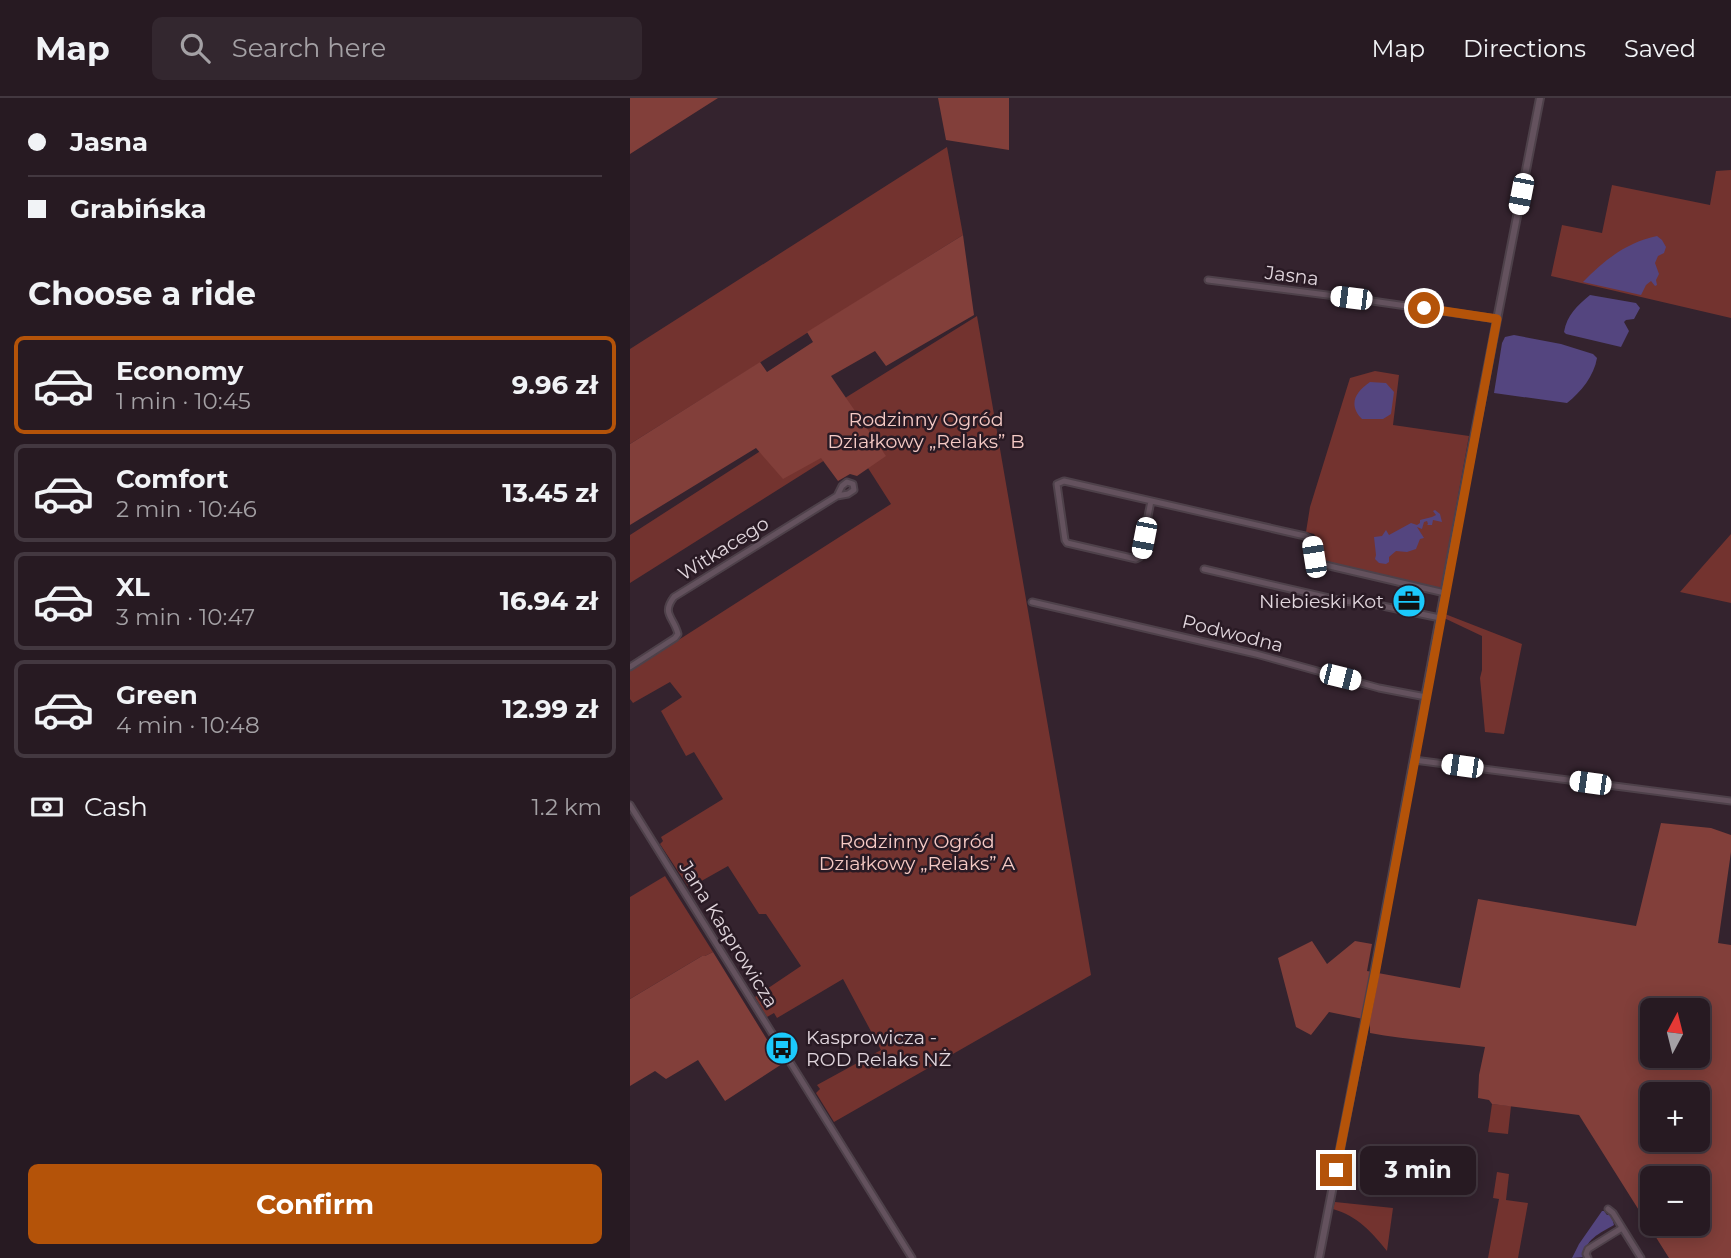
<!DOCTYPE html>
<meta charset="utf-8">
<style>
body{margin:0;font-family:Montserrat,sans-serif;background:#33272f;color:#f1f3f6;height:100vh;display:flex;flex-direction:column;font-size:26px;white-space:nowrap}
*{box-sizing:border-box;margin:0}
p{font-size:23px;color:#a4a1a5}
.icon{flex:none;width:38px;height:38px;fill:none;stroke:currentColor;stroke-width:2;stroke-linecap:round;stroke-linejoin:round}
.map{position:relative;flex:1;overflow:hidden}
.drawer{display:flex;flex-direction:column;background:#271a22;width:630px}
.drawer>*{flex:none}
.banner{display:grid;align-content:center;height:154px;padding:0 28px;background:#271a22}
.needle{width:46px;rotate:7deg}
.fabs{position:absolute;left:1010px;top:900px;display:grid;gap:14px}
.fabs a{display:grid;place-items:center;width:70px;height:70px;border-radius:10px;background:#271a22;box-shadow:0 4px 18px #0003,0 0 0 2px #433840;font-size:35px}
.end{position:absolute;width:32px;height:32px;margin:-16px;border:9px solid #b45309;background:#fff;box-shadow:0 0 0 4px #fff}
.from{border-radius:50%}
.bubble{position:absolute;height:49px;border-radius:10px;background:#271a22;box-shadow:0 4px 18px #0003,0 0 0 2px #433840;font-size:23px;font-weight:700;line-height:49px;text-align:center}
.car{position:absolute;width:21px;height:42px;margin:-21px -10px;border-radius:9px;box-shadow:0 0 5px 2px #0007;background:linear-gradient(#fff 24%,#345 0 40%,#fff 0 76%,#345 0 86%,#fff 0)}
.banner b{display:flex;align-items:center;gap:24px;height:66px;font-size:26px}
.banner b+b{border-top:2px solid #433840}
.banner i{width:18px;height:18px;background:#f1f3f6}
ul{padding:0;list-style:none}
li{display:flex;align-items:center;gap:21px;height:98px;margin:0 14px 10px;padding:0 14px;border:4px solid #433840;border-radius:10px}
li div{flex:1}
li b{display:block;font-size:26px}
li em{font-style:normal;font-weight:700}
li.selected{border-color:#b45309}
li>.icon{width:63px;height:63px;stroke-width:1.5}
h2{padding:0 28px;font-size:32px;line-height:84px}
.pay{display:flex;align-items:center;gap:18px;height:77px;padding:0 28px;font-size:26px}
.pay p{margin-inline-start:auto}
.cta{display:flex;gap:14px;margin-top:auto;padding:14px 28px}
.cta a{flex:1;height:80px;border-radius:10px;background:#b45309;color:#fff;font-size:28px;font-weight:700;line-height:80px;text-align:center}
header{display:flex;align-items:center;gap:42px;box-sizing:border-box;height:98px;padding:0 35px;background:#271a22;border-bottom:2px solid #433840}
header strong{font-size:33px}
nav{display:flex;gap:38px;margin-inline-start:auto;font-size:24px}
.search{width:490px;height:63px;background:#33272f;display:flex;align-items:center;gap:18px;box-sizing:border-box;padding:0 24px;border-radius:10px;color:#a4a1a5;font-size:26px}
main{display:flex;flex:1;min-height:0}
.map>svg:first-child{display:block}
.green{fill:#73332f}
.forest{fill:#823f3a;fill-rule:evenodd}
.water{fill:#54457f}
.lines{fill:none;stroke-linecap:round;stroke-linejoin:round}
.minor-casing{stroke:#4e414a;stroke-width:9}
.tertiary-casing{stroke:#4e414a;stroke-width:10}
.minor{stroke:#64525e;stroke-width:5}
.tertiary{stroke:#64525e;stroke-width:6}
.route{stroke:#b45309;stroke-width:9}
.labels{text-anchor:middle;stroke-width:5;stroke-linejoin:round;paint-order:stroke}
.street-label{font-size:19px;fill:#e1d6dd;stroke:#291a24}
.park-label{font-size:19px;fill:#f5cac5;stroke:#291a24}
.poi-label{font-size:19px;fill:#e1d6dd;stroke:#291a24;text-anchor:end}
</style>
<header>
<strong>Map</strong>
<div class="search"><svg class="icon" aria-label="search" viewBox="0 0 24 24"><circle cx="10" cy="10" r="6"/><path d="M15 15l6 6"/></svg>Search here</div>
<nav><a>Map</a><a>Directions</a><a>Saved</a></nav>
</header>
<main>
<section class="drawer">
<div class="banner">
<b><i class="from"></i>Jasna</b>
<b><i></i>Grabińska</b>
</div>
<h2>Choose a ride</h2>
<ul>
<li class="selected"><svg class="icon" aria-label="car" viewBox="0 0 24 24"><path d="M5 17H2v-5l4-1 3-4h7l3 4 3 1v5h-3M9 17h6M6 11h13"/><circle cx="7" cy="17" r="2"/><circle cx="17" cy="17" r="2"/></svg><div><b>Economy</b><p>1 min · 10:45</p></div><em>9.96 zł</em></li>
<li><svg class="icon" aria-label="car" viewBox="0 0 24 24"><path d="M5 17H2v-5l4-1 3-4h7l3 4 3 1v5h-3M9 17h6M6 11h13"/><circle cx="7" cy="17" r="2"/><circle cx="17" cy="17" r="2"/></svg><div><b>Comfort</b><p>2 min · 10:46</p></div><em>13.45 zł</em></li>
<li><svg class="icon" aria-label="car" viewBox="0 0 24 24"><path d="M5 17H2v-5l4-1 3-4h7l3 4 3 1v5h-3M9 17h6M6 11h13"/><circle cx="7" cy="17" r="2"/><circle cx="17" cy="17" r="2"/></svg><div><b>XL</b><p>3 min · 10:47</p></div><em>16.94 zł</em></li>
<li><svg class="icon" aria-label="car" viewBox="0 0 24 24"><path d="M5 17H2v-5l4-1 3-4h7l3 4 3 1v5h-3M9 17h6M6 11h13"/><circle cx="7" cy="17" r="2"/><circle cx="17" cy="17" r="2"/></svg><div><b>Green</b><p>4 min · 10:48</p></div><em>12.99 zł</em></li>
</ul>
<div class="pay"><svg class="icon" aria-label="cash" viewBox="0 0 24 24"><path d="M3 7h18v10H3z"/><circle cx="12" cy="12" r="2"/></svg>Cash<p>1.2 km</p></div>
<div class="cta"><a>Confirm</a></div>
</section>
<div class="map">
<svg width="1101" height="1160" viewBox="0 0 1101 1160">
<rect width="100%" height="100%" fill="#34232e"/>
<path class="green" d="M317 49 333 137 0 346V251Z
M1101 72V220L921 178 932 127 972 135 982 87 1080 107 1086 73Z
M347 218 461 877 204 1024 186 995 190 991 187 987 251 952 213 881 147 920 144 915 137 919 125 899 171 868 136 816H129L98 768 59 790 30 746 33 743 31 739 93 701 64 654 56 658 31 613 52 599 40 584 3 605 0 601V573L261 406 222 345 0 485V437L149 341Z
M745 273 769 277 763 327 839 338 811 491 694 464 687 458 686 439 684 436 676 434 680 409 720 280Z
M1101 436V505L1050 494Z
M815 516 892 546 874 636 855 634 850 580 852 572V538L814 520Z
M35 778 83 854 75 858H72L0 901V799Z
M862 1006 881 1008 878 1036 858 1034Z
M867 1074 879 1076 876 1102 898 1105 888 1160H858L869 1101 863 1100Z
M705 1104 763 1110 757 1153C742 1134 727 1118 703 1111Z"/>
<path class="forest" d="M0 0H88L0 56Z
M308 0H379V52L316 42Z
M333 137 344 217 256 268 245 253 201 278 256 358 227 378 220 376 208 383 191 360 153 381 126 350 0 427V346L130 264 137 274 183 244 177 234Z
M1031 725 1081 730 1101 737V754L1088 845 1101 847V1160H1039L949 1017 862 1006 859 1002 848 1000 849 977 855 949C817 944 778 942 740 935V930L738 922 699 914 681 937 666 929 648 860 682 843 697 866 725 843 742 846 737 873 830 890 848 801 1006 828ZM1022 912H1068V957H1022ZM1022 996H1068V1041H1022ZM1022 1080H1068V1125H1022Z
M83 854 152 966 95 1003 68 962 36 981 25 973 0 988V901L72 858H75Z"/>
<path class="water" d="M1027 138 1032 142 1036 149 1034 155 1028 158 1025 165 1029 176 1026 182 1027 187 1025 188 1021 183 1016 187 1011 197 953 184C973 163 997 144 1027 138Z
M960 197 1006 205 1010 210 1004 221 996 222 994 224 999 233 991 249 936 236 934 234C937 217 947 208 960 197Z
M884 237 931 246 963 256 967 260C964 278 951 294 937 305L864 295 872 245 875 239Z
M740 284 756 285 764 294 761 316 753 321H732C718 307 725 294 740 284Z
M805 412 810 416 812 424 803 422 802 427H797L798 426 797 423 794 424 792 431 787 429 794 440 790 441 786 451 777 454 766 453 759 459V464L756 466 749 465 745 461 746 457 744 439 752 438 756 432 759 437 781 425 787 427 790 425V422L802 419 806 417 803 413Z
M972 1113H974L977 1117 981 1116 984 1127C970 1135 954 1142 954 1159L942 1160 949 1146Z"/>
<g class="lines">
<defs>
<path id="minor" d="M578 182 721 200 867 221
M521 403 510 459 506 461 437 445 435 442 427 386 434 383 675 438 681 442 684 459 691 466 815 495
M574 471 712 503 743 506 810 520
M402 504 626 556 749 590 796 599
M0 569 45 540 48 536C44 519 31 516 44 499L207 398 218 396 224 392 223 386 217 384 212 388 207 398
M784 662 1101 703
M0 707 282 1160
M978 1111 983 1115 1011 1160
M958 1160 956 1156 958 1151 992 1130"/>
<path id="tertiary" d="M689 1160 745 871 824 443 910 0"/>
</defs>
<use href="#minor" class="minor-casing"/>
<use href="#tertiary" class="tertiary-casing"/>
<use href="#minor" class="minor"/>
<use href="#tertiary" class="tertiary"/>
</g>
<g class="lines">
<path class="route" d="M706 1072 746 871 867 221 794 210"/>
</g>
<defs>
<symbol id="office-disc" viewBox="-11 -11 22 22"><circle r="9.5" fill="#1bc9fc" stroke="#291a24"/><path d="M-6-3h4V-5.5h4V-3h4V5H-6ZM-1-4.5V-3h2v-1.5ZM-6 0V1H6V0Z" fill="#111"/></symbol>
<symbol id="bus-disc" viewBox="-11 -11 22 22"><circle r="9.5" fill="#1bc9fc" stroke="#291a24"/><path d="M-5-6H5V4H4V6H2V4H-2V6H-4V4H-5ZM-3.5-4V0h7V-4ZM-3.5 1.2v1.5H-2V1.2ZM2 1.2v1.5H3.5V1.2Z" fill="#111"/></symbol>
</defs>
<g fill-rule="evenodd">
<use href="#office-disc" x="760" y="484" width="38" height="38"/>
<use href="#bus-disc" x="133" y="931" width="38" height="38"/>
</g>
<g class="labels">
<g class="street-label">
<text transform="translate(662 177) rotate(7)" y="7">Jasna</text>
<text transform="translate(93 450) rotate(-32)" y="7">Witkacego</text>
<text transform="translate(603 535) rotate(14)" y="7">Podwodna</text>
<text transform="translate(99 836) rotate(58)" y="7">Jana Kasprowicza</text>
</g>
<g class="park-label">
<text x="296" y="328">Rodzinny Ogród<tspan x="296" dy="22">Działkowy „Relaks” B</tspan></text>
<text x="287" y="750">Rodzinny Ogród<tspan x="287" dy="22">Działkowy „Relaks” A</tspan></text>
</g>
<g class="poi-label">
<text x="754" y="510">Niebieski Kot</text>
<text x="176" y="946" text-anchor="start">Kasprowicza -<tspan x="176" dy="22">ROD Relaks NŻ</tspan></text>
</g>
</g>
</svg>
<div class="fabs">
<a><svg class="needle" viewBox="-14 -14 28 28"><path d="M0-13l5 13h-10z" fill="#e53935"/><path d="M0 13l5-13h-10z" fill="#a4a1a5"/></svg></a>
<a>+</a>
<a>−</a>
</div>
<i class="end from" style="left:794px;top:210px"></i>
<i class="end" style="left:706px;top:1072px"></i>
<div class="bubble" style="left:730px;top:1048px;width:116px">3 min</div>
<i class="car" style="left:891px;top:96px;rotate:191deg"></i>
<i class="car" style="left:721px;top:200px;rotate:277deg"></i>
<i class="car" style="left:514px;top:440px;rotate:191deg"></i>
<i class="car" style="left:684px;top:459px;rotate:351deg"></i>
<i class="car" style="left:710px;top:579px;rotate:104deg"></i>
<i class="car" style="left:832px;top:668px;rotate:278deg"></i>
<i class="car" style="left:960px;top:685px;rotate:278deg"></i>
</div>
</main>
